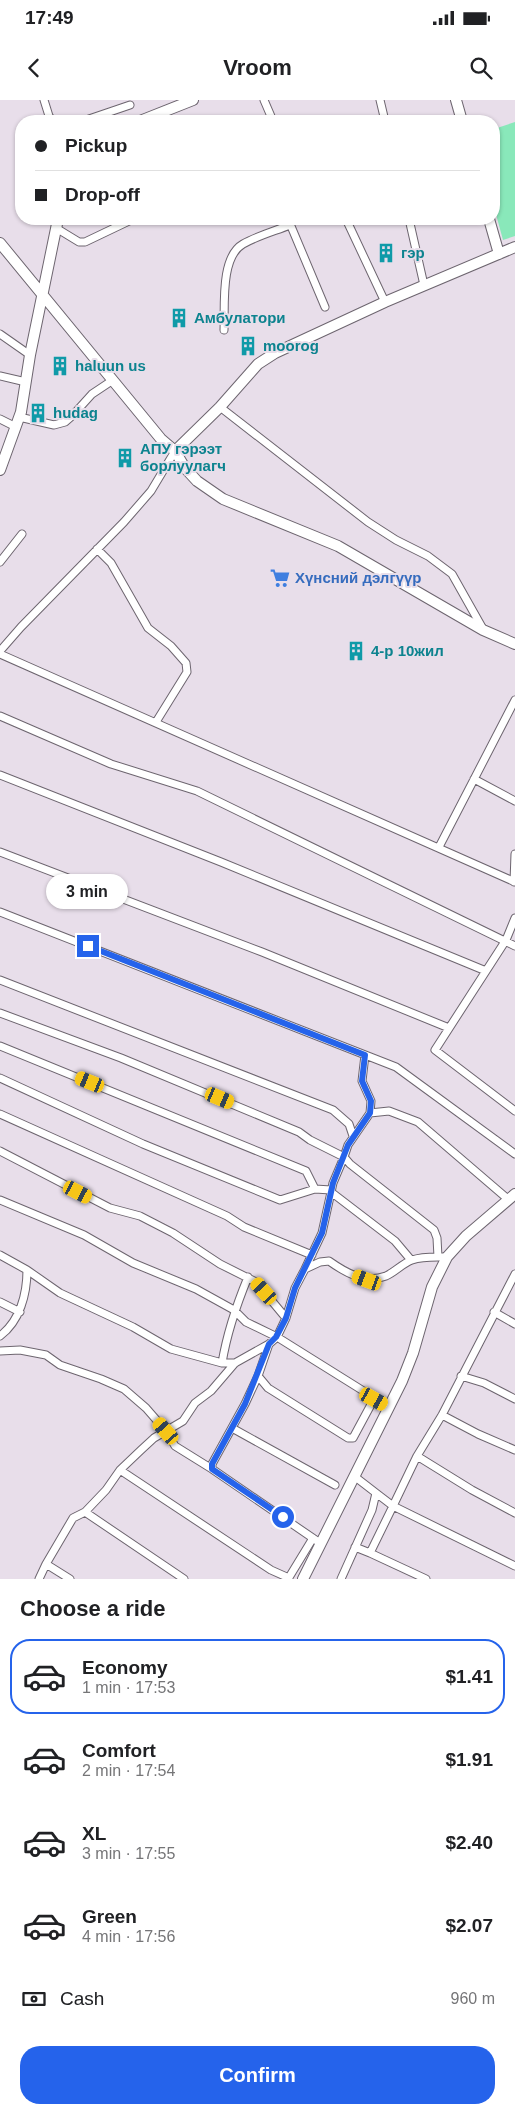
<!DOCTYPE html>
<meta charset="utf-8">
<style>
body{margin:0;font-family:Helvetica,sans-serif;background:#f2f2f2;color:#202124;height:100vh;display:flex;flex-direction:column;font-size:19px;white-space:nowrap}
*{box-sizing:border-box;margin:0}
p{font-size:16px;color:#757577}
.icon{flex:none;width:28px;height:28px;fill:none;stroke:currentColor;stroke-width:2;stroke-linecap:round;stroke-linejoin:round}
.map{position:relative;height:1479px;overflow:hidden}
.details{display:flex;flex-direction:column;background:#fff;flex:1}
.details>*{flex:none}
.hud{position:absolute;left:15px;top:15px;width:485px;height:110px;border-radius:20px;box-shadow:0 1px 4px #0004;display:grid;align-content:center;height:110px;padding:0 20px;background:#fff}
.end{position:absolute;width:22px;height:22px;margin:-11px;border:6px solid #2563eb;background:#fff;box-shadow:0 0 0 2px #fff}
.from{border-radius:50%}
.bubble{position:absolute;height:35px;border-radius:18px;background:#fff;box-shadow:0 1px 4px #0004;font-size:16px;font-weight:800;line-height:35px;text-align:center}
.car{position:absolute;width:15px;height:30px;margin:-15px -8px;border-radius:6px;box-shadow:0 0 4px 1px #0007;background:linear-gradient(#f5c518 24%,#345 0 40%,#f5c518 0 76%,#345 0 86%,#f5c518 0)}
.hud b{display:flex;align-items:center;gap:18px;height:48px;font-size:19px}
.hud b+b{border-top:1px solid #e0e0e0}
.hud i{width:12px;height:12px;background:#202124}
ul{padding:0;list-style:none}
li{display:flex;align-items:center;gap:15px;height:75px;margin:0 10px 8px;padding:0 10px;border:2px solid transparent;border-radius:20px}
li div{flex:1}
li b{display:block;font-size:19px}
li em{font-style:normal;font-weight:800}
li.current{border-color:#2563eb}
li>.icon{width:45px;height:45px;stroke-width:1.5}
h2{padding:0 20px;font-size:22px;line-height:60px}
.pay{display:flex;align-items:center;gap:12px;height:55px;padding:0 20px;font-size:19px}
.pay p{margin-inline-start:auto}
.primary-button{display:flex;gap:10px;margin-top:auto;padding:10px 20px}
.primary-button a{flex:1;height:58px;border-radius:20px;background:#2563eb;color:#fff;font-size:20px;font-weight:800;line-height:58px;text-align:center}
.status{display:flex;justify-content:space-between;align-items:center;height:35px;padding:0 25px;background:#fff;direction:ltr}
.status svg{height:14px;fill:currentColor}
header{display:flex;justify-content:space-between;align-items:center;height:65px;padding:0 20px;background:#fff;font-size:22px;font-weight:800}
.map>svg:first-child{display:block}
.green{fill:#89e8ba}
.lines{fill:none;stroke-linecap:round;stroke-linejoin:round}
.street-casing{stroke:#6d656f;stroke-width:9}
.secondary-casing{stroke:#6d656f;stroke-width:12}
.street{stroke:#fff;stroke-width:7}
.secondary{stroke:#fff;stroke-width:10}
.route{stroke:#2563eb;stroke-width:6}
.labels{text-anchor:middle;stroke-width:4;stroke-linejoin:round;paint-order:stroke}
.culture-label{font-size:15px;font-weight:bold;fill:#0d838f;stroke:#e8deea;text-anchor:start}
.shop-label{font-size:15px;font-weight:bold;fill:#366cbe;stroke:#e8deea;text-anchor:start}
</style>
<div class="status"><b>17:49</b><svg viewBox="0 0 49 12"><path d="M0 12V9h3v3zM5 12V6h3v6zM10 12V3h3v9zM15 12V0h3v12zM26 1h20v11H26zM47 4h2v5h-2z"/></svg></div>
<header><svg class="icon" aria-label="back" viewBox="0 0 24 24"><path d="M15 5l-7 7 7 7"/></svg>Vroom<svg class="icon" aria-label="search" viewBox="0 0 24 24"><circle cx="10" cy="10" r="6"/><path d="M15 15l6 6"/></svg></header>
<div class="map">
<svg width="515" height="1479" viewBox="0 0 515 1479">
<rect width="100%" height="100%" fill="#e8deea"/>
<path class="green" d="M515 22V136L503 140 494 107V29Z"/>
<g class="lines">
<defs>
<path id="street" d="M44 0 49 16 53 21
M264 0 273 21
M380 0 385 21
M83 21 130 5
M288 119 325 207
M346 119 385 202
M409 119 424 185
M56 128 79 142H85L129 121
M224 230C225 207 220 157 243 144 257 136 275 131 290 125
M0 234 30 255
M0 276 26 282
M220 307 368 422 396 440 428 456 452 474 483 529
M19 317 54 325 65 322 73 315 92 294 113 280
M0 319 16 327
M97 449 111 463 148 528 171 546 186 563 187 572 156 622
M0 462 22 434
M0 551 21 527 124 422 151 391 175 351
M0 554 515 782
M0 616 111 664 197 691 515 846
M0 675 221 762 486 871 506 840 515 818
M474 679 515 701
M439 747 515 600
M0 752 262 852 449 928
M514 782 515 754
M0 812 396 967 515 1054
M486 871 435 950 515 1011
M0 880 333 1010 349 1024 353 1036
M0 913 121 958 299 1032 310 1040 344 1057 333 1083 322 1133 305 1169
M0 946 306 1071 315 1089
M365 955 362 981 371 1001 370 1013 348 1045 344 1057 350 1064 434 1130 437 1138 438 1157
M0 978 143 1044 280 1100 315 1089 331 1090
M370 1013 389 1011 418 1022 509 1100
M0 1014 227 1116 244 1127 312 1155
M0 1051 110 1108 140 1116 173 1133 220 1164 256 1182 286 1218
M331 1092 395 1141 411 1160
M0 1100 84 1135 133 1163 196 1189 234 1210 246 1222 277 1237 389 1307
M0 1155 27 1170C27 1194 20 1221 0 1236
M27 1170 60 1193 133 1227 171 1249 222 1263H235
M515 1174 442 1315 417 1356 393 1406 515 1466
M0 1202 20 1212
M494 1212 515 1224
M269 1244 258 1276 268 1288 348 1338H353L374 1299
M0 1251 20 1250 46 1255 60 1265 101 1279 124 1289 146 1308 166 1331 175 1346 212 1369
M222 1263C227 1233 236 1206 248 1177
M258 1276 245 1304 212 1364V1369L320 1443
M461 1276 484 1283 515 1299
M442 1315 478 1334 515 1350
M232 1328 335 1385
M417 1356 472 1390 515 1413
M120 1370 271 1470 289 1478
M376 1393 393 1406 370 1453 426 1479
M85 1412 184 1479
M355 1447 370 1453
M46 1464 70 1479
M39 1479 46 1464 73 1418 85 1412 106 1390 120 1370 141 1350 154 1338 183 1321 195 1303 211 1291 235 1263 269 1244 277 1237 286 1218 295 1188 305 1169 320 1162 329 1161C346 1173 365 1184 386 1176 395 1172 403 1163 412 1160 423 1156 435 1157 447 1157
M288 1479 313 1438
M341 1479 372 1410 376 1393 354 1376"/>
<path id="secondary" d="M456 0 462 21
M140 21 193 0
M489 119 499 154
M0 143 161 339 175 351 220 307 258 264 275 253 385 202 515 147
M175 351 185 368 197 381 223 399 338 446 483 530 515 544
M0 370 21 312 30 255 58 119
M303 1479 402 1281 413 1253 432 1187 447 1157 466 1136 515 1094"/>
</defs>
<use href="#street" class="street-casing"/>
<use href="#secondary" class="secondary-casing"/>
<use href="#street" class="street"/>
<use href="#secondary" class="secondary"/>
</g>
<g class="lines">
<path class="route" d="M88 846 365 955 362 981 371 1001 370 1013 348 1045 333 1083 322 1133 295 1188 286 1218 276 1237 269 1244 245 1304 212 1364V1369L283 1417"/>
</g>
<defs>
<symbol id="building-bare" viewBox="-9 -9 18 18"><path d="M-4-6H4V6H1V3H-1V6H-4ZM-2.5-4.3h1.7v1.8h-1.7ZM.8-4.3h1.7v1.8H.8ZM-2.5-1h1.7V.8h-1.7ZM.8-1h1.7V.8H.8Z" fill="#0f9aa8" stroke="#e8deea" stroke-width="2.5" paint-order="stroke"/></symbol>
<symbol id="supermarket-bare" viewBox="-9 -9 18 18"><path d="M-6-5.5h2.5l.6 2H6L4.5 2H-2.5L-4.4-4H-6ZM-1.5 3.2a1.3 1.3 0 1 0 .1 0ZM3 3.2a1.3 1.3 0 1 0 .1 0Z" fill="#3f7fe0" stroke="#e8deea" stroke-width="2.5" paint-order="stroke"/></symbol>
</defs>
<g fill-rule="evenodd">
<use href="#building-bare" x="372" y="139" width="28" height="28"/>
<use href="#building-bare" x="165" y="204" width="28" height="28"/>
<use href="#building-bare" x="234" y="232" width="28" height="28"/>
<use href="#building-bare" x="46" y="252" width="28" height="28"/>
<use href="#building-bare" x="24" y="299" width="28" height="28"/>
<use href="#building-bare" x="111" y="344" width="28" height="28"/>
<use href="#supermarket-bare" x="266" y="464" width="28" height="28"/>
<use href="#building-bare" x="342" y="537" width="28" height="28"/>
</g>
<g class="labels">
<g class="culture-label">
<text x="401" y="158">гэр</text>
<text x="194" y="223">Амбулатори</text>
<text x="263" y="251">moorog</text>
<text x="75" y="271">haluun us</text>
<text x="53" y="318">hudag</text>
<text x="140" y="354">АПУ гэрээт<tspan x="140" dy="17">борлуулагч</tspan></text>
<text x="371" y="556">4-р 10жил</text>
</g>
<g class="shop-label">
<text x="295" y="483">Хүнсний дэлгүүр</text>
</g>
</g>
</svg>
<i class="end from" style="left:283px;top:1417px"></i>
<i class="end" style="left:88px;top:846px"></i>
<div class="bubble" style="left:46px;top:774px;width:82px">3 min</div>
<i class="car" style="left:90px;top:982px;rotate:292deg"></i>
<i class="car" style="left:220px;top:998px;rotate:113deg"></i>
<i class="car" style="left:78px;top:1092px;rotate:117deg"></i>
<i class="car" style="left:367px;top:1180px;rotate:290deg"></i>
<i class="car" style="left:264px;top:1191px;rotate:318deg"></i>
<i class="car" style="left:374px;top:1299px;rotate:119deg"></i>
<i class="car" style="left:166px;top:1331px;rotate:319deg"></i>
<div class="hud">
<b><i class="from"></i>Pickup</b>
<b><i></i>Drop-off</b>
</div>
</div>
<section class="details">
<h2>Choose a ride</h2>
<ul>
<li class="current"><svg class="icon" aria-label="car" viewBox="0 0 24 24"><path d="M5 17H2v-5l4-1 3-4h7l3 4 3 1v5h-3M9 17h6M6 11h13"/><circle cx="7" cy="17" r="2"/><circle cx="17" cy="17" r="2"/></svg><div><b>Economy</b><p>1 min · 17:53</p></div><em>$1.41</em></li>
<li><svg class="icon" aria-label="car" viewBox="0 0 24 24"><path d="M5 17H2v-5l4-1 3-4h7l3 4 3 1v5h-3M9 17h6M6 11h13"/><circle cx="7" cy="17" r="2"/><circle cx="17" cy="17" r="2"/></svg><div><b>Comfort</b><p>2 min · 17:54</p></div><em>$1.91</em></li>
<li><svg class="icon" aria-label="car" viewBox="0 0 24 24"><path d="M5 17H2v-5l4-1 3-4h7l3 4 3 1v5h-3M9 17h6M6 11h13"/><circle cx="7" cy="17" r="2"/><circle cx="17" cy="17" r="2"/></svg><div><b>XL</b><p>3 min · 17:55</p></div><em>$2.40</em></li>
<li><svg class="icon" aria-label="car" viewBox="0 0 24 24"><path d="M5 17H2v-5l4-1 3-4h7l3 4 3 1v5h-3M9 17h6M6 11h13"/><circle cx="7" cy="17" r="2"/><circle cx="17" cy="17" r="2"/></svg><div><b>Green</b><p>4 min · 17:56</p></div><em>$2.07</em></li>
</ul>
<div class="pay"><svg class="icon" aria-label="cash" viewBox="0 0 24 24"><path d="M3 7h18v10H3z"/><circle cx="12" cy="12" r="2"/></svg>Cash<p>960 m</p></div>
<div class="primary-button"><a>Confirm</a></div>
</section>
